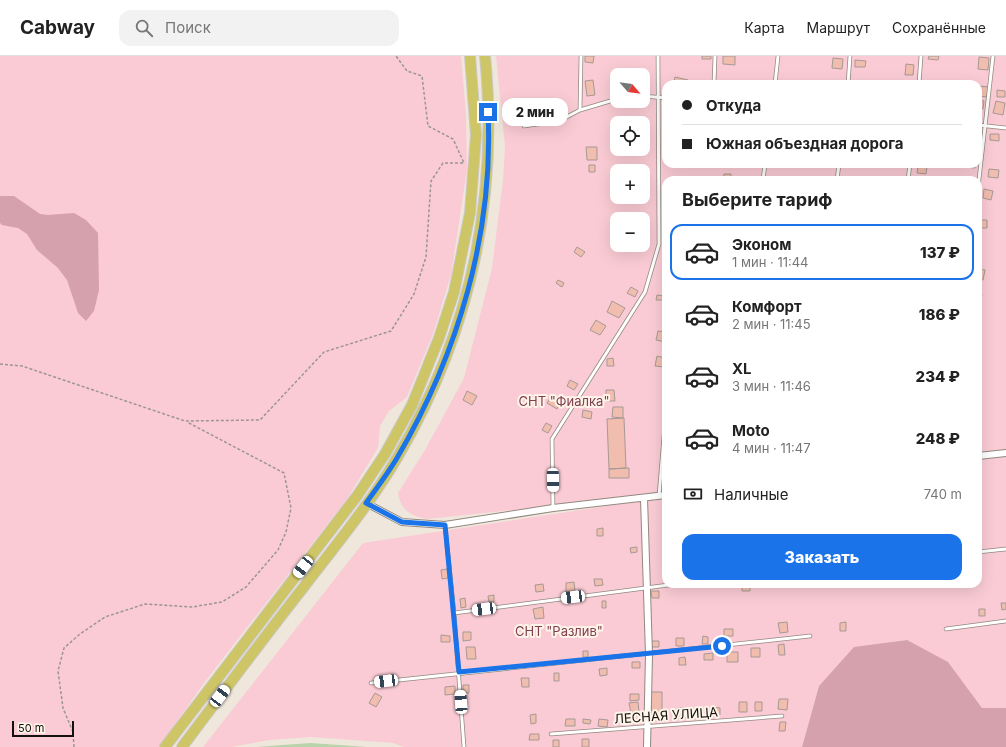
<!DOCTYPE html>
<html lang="ru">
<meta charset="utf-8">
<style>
body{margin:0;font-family:Inter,sans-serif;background:#f2f2f2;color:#222;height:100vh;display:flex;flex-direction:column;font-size:15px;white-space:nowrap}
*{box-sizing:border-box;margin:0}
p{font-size:13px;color:#767676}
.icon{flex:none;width:22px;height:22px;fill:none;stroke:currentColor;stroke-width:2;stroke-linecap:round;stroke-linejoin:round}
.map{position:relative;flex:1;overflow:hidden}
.details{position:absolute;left:662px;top:120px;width:320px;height:412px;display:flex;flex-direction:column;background:#fff;border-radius:12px;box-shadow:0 4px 16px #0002}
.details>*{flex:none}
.guide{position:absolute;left:662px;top:24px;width:320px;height:88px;border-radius:12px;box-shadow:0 4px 16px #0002;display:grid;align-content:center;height:88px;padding:0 20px;background:#fff}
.needle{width:26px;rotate:118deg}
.controls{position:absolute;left:610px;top:12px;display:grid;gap:8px}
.controls a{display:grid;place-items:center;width:40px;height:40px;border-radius:8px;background:#fff;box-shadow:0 4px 16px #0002;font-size:20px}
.scale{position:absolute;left:12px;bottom:10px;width:62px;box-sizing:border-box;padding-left:4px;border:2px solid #13100d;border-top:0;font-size:11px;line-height:14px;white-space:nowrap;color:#13100d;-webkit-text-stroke:3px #fef4e9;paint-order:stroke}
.end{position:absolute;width:18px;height:18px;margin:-9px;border:5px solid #1a73e8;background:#fff;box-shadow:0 0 0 2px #fff}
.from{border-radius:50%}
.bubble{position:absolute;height:28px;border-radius:12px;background:#fff;box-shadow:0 4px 16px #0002;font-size:13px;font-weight:800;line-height:28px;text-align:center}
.car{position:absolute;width:12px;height:24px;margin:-12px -6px;border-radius:5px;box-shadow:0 0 3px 1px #0007;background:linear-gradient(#fff 24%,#345 0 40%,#fff 0 76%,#345 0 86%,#fff 0)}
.guide b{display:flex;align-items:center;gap:14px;height:38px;font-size:15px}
.guide b+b{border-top:1px solid #e0e0e0}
.guide i{width:10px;height:10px;background:#222}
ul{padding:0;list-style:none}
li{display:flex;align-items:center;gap:12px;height:56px;margin:0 8px 6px;padding:0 12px;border:2px solid transparent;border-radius:12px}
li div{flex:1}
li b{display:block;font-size:15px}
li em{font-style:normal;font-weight:800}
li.selected{border-color:#1a73e8}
li>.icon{width:36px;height:36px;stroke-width:1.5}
h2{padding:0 20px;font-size:18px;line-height:48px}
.pay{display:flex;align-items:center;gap:10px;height:44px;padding:0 20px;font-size:15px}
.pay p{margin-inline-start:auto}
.button{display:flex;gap:8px;margin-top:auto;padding:8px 20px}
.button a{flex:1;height:46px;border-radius:12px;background:#1a73e8;color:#fff;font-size:16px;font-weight:800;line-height:46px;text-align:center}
header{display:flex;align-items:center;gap:24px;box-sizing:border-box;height:56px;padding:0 20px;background:#fff;border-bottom:1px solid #e0e0e0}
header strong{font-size:19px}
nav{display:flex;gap:22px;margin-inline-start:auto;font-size:14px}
.search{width:280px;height:36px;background:#f2f2f2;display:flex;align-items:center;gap:10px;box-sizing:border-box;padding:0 14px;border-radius:12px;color:#767676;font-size:15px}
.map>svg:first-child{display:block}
.green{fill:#facbd4;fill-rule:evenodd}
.forest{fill:#d4a1ac}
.water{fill:#b9d3aa}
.building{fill:#f0bdae;stroke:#a79995}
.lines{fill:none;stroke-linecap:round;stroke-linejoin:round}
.lane-casing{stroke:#92897f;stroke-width:4.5}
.street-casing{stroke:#92897f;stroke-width:8}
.primary-casing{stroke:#cbcaca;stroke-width:12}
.path{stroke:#9c968e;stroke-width:1.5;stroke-dasharray:3 2;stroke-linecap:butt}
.lane{stroke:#fff;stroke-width:3}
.street{stroke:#fff;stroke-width:6}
.primary{stroke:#cec566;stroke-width:10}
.route{stroke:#1a73e8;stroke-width:5}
.labels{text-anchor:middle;stroke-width:4;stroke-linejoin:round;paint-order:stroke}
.park-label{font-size:13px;fill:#803e50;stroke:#fef4e9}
.street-label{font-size:13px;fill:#13100d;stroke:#fef4e9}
</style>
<header>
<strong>Cabway</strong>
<div class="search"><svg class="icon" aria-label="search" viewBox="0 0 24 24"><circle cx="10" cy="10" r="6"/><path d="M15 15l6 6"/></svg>Поиск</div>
<nav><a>Карта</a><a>Маршрут</a><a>Сохранённые</a></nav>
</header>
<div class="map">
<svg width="1006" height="691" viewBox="0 0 1006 691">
<rect width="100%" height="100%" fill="#f0e7dc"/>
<path class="green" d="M0 0H461L466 58 467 114 451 219 433 278 407 341 389 355 380 370 378 392 347 443 204 627 159 691H0Z
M496 0H1006V652H982L948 606 906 584 854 592 819 630 802 691H404L393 687 311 681 270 684 231 691H203L363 487 666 441V528H978V124H666V438L427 463C410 460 401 454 398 437L425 394 464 322 492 212 503 124 505 90ZM617 19H643V45H617ZM666 28H978V108H666ZM617 67H643V93H617ZM617 115H643V141H617ZM617 163H643V189H617Z"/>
<path class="forest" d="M0 140H14L40 158 48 159 74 157 86 164 98 177 99 234 94 255 86 265 78 257 67 224 58 212 37 194 27 178 18 172 2 169 0 167Z
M907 584 948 606 982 652H1006V691H802L819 630 854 591Z"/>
<path class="water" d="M310 687 368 691H256Z"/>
<path class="building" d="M585 0H594L593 7 585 6Z
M702 0H711V3H702Z
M723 0H735V9L723 8Z
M929 0H939L938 4 928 3Z
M979 1 989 2 988 14 978 13Z
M833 2 843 3 842 13 832 12Z
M855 4 866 5 865 11H855Z
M906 8 914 9 913 19H905Z
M675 21 688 24 687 28H673Z
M593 24 595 39 587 40 585 25Z
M979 30 989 31 987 41 978 40Z
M997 34 1005 35V41H997Z
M978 44 984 45 983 53 978 52Z
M996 45 1005 47 1003 59 993 57Z
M990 78H999V85L990 84Z
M586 91H597V104H587Z
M965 108H975V112L964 111Z
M589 109H595V116H589Z
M918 110 927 111 926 118 917 117Z
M989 113 999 114 998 122 988 121Z
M724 118H731V124H723Z
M984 133 993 135 991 144 983 142Z
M980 164H987V172H981Z
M577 191 585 196 581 201 574 196Z
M978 213 985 214 983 224 978 223Z
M558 224 564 227 562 231 556 227Z
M631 231 638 235 635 241 627 237Z
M978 237 982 238 980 247 978 246Z
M657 239 665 240V244H656Z
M612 245 625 252 619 262 607 256Z
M596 264 606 270 600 279 590 274Z
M658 275 666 276V286L656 284Z
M657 300 665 302 663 311 655 310Z
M613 302 614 310H607V303Z
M570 324 578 328 574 334 567 330Z
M606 334H614L615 345H606Z
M467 335 477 340 472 349 463 344Z
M552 339 561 344 557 353 547 347Z
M613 351H623V362L612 361Z
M583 354 592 356 591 363 582 361Z
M624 362 626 412 609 413 607 363Z
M546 367 552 370 548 377 542 374Z
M629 412V422H609V413Z
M603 472V480H597V473Z
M637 491V496L631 497 630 492Z
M447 513 448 522 442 523 441 514Z
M594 523H602L603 529 595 530Z
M574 526 575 535 566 536V527Z
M543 528 544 535 536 536 535 529Z
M742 528H750V535H742Z
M651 535H659V542H652Z
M494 539V546H489L488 540Z
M465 542 466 551 461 552 460 543Z
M602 545H606V552H602Z
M1001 547H1006V553L1002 554Z
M543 551 544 562 535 563 533 553Z
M979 553H985V560H979Z
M787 566 788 576 780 577 778 567Z
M846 566V575H840V567Z
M724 573H733V580H724Z
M463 576H471V584L463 585Z
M441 579 450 580V586H441Z
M703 580 708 581V588H702Z
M676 582H684V590H676Z
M651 585H659V591H651Z
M784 588 785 599H779L778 589Z
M466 591H475L476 603H467Z
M751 592H760V601H751Z
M583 595H588V601H583Z
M727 596H738V606H727Z
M713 597V604H704V598Z
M685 601 686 609H679V602Z
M632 606H640V612H632Z
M607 612V619L600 620 599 613Z
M554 617H559V625H554Z
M521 622H529V631H522Z
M463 629H469V637H463Z
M455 630V638L445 639V631Z
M651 636H662V655H666V663H651Z
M375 637 382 641 376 651 369 647Z
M630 638H639V644L630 645Z
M779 643H788L787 654 778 653Z
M638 646 639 656 631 657 629 647Z
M739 646H747V656H739Z
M755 646H762V655H755Z
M713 651 720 652V659H713Z
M677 652H686V662H677Z
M536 658V667L531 668 530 659Z
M566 663H575V670H565Z
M583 663 591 664 590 668 583 667Z
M599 663 608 664 607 671 598 670Z
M780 666H786L785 675H779Z
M530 678H539V684H529Z
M582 683H589V691H582Z
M553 684H559V691H553Z"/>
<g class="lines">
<defs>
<path id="lane" d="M714 28 715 0
M775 28 778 0
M848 28 850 0
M919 28 921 0
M643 40 666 42
M580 54 581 0
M978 69 1006 72
M524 70 559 65 580 54 617 43
M763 124 765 108
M837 124 839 108
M908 124 910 108
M978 132 993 0
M659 440 666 356
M553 452 552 383 645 236 659 188 658 0
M445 469 454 557 676 528
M978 496 1006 493
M454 557 464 691
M946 573 1006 565
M371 627 810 580
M551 678 782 660"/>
<path id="street" d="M978 400 1006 397
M644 442 649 598 647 691
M366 447 402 466 445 469 553 452 666 439"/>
<path id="primary" d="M165 691 357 440 385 398 412 349 439 282 454 236 470 157 476 79 470 0
M182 691C222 638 262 584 303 532 335 490 370 448 397 402 470 278 499 143 485 0"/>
</defs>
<use href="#lane" class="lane-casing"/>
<use href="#street" class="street-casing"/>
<use href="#primary" class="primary-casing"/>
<path class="path" d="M0 308 22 310 185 365 260 364 324 296 391 275 414 238 426 201 431 125 443 107H464L453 83 428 70 422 20 407 15 396 0
M74 691 73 676 63 652 58 615 64 592 80 578 105 561 145 548 192 551 222 546 246 531 278 494 286 476 291 452 284 417 187 366"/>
<use href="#lane" class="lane"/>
<use href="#street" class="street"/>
<use href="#primary" class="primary"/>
</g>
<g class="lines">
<path class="route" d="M488 56C494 177 458 298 397 402 388 417 377 432 366 447L402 466 445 469 459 616 722 590"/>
</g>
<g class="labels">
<g class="park-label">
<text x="564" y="350">СНТ "Фиалка"</text>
<text x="559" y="580">СНТ "Разлив"</text>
</g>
<g class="street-label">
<text transform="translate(666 659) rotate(-4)" y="5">ЛЕСНАЯ УЛИЦА</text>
</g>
</g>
</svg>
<div class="controls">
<a><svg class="needle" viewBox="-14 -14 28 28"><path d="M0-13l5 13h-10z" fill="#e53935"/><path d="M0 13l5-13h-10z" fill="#767676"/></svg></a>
<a><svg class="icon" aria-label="locate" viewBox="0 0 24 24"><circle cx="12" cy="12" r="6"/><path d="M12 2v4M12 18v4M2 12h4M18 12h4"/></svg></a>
<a>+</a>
<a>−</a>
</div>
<div class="scale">50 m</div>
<i class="end from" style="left:722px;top:590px"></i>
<i class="end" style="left:488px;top:56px"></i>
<div class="bubble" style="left:502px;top:42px;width:66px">2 мин</div>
<i class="car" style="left:553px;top:424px;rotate:179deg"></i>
<i class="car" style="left:303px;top:511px;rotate:218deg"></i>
<i class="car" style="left:573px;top:541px;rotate:263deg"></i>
<i class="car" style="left:484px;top:553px;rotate:263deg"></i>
<i class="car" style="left:386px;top:625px;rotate:263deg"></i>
<i class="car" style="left:220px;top:640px;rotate:37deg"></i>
<i class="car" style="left:461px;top:646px;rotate:356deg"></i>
<div class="guide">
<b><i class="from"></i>Откуда</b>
<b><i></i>Южная объездная дорога</b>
</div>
<section class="details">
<h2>Выберите тариф</h2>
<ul>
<li class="selected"><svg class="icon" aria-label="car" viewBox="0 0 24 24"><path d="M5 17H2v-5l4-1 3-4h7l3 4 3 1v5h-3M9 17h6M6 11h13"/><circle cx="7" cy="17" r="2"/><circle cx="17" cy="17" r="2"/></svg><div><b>Эконом</b><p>1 мин · 11:44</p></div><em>137 ₽</em></li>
<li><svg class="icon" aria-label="car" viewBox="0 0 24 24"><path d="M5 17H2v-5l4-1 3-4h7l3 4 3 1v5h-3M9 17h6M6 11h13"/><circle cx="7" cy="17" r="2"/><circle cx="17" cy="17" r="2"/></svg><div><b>Комфорт</b><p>2 мин · 11:45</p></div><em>186 ₽</em></li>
<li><svg class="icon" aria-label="car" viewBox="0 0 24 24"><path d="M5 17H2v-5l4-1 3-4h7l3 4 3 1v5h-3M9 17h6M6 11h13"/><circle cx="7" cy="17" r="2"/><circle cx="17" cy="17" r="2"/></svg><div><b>XL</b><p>3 мин · 11:46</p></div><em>234 ₽</em></li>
<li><svg class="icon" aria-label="car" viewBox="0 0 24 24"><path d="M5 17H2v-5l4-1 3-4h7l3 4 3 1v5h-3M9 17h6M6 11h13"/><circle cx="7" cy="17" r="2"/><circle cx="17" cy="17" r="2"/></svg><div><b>Moto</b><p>4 мин · 11:47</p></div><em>248 ₽</em></li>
</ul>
<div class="pay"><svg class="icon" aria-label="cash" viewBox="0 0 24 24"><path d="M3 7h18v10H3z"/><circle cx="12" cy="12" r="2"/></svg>Наличные<p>740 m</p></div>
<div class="button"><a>Заказать</a></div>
</section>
</div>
